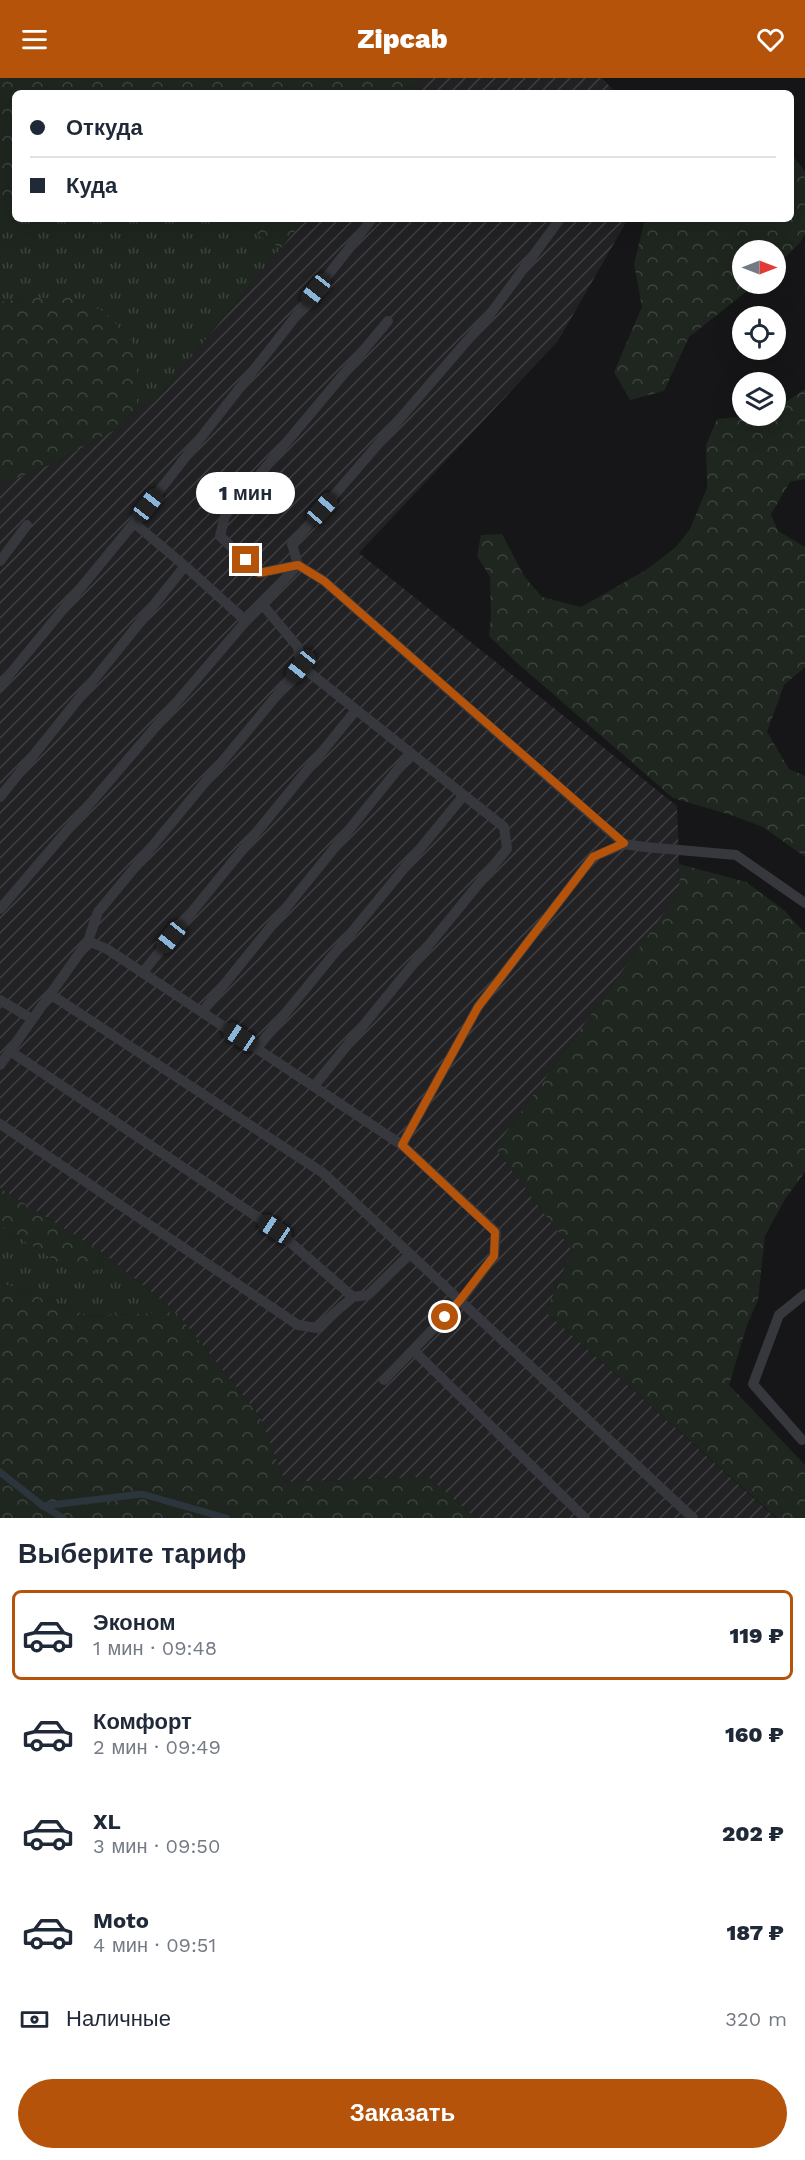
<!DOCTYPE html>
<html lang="ru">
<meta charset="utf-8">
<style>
body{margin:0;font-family:"Work Sans",sans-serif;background:#f2f2f3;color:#1f2937;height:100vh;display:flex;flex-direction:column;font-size:22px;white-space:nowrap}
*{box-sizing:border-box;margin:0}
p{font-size:20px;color:#747a83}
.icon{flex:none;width:33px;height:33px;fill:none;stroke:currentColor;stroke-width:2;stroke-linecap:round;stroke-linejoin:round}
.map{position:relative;height:1440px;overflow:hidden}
.drawer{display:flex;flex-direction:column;background:#fff;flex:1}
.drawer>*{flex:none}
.hud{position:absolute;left:12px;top:12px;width:782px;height:132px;border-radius:9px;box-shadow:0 6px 24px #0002;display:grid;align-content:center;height:132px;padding:0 18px;background:#fff}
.needle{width:39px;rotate:90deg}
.controls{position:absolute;left:732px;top:162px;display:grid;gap:12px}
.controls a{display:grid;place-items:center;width:54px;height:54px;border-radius:50%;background:#fff;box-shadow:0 6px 24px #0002;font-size:30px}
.end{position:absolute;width:27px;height:27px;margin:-14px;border:8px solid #b45309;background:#fff;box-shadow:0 0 0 3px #fff}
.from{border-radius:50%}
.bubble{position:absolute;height:42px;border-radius:21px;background:#fff;box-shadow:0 6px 24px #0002;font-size:20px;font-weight:800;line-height:42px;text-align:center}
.car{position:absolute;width:18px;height:36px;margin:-18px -9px;border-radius:8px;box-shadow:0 0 4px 2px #0007;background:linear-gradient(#222 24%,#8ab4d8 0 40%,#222 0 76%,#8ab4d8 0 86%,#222 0)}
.hud b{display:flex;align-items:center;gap:21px;height:57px;font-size:22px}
.hud b+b{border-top:2px solid #e0e1e3}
.hud i{width:15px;height:15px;background:#1f2937}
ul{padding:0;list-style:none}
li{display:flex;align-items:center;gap:18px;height:90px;margin:0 12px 9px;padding:0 6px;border:3px solid transparent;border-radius:9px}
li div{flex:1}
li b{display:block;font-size:22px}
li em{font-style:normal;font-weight:800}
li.selected{border-color:#b45309}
li>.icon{width:54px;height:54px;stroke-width:1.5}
h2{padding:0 18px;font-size:27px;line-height:72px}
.pay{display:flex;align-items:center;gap:15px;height:66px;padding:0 18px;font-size:22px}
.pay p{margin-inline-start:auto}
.action{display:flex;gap:12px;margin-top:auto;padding:12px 18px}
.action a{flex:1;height:69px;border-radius:36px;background:#b45309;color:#fff;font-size:24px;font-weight:800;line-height:69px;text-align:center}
header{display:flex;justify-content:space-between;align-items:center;height:78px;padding:0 18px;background:#b45309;color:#fff;font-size:27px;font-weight:800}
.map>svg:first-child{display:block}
.industrial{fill:url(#industrial-furrows)}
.grass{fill:url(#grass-tufts)}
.forest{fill:url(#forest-crowns)}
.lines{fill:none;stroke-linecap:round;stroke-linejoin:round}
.stream{stroke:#2c353c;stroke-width:7}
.lane{stroke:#37383d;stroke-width:10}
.route{stroke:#b45309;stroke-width:8}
</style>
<header><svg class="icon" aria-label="menu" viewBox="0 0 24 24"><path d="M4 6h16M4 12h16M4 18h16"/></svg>Zipcab<svg class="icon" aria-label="heart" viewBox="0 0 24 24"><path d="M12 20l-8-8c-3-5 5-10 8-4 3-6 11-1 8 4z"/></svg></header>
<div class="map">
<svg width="805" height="1440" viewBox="0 0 805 1440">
<defs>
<pattern id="industrial-furrows" width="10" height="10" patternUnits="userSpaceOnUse" patternTransform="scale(1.5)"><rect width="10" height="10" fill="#222225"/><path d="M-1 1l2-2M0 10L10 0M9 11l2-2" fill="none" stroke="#3f3f43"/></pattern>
<pattern id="grass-tufts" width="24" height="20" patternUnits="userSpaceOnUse" patternTransform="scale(1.5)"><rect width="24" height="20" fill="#1e261f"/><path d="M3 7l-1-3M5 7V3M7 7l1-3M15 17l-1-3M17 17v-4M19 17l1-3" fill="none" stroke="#3c433d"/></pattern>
<pattern id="forest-crowns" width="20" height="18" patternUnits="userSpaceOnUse" patternTransform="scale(1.5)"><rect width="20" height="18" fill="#1e261f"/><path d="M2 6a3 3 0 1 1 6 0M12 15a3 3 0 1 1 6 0" fill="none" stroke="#3c433d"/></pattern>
</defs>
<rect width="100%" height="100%" fill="#161618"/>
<path class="industrial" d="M423 0H602L616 15H410Z
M305 141H628L558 263 359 475 677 728 680 813 495 1070 572 1172 546 1234 776 1440H475L428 1399 285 1404 260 1339 176 1234 104 1176 0 1110V407L56 384 116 351 137 330 154 324Z"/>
<path class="grass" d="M15 131V141H204L244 149 281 170 154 324 137 330V270L26 220 0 224V140Z
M0 1147 71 1193H97L104 1176 176 1234 86 1238 0 1204Z"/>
<path class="forest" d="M0 0H423L410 15H15V131L0 140Z
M791 76 805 93V157L798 167 776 188V172H742V206H756L689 259 664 313 630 322 614 294 642 229 634 186 644 145 647 141H790Z
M204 141H305L281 170 244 149Z
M26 220H72L105 234 137 270V330L116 351 56 384 0 407V224Z
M805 311V401L790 404 771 436 778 453 805 469V589L784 607 767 654 789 691 805 698V779L763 749 731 737 673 720 516 584 489 558 491 538 490 499 477 478 481 457 502 456 524 498 542 519 581 529 646 492 676 469 690 451 707 410 706 367 717 341 750 338H776V329L783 326Z
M679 786 746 804 784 832 805 855V1094L785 1121 765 1158 758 1222 747 1247 729 1307 805 1387V1440H777L546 1234 572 1172 495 1070 680 813Z
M0 1110 104 1176 97 1193H71L0 1147Z
M0 1204 86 1238 176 1234 260 1339 285 1404 428 1399 475 1440H0Z"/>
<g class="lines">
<path class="stream" d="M0 1394 43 1428 142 1416 226 1440
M43 1428 63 1440"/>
<path class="lane" d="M134 445 372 141
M0 483 27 447
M298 487 259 495 220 458 225 438 388 243
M185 488 246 543
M301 588 504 749 507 771 314 1008
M0 608 134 445 185 488 0 719
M624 766 645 769 736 777 805 825
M0 831 246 543 298 487
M88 863 107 871 402 1067 496 1154 494 1178 461 1222 413 1272
M143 894 356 632
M50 916 323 1095 410 1176
M0 922 32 941
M202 934 411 675
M257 970 464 717
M10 973 275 1151 353 1219 368 1217 410 1176 693 1440
M0 987 88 863 98 834 301 588 298 569 262 526
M0 1046 298 1247 317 1250 353 1219
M402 1067 478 929 593 779 624 766 324 503 298 487 292 466 491 235 560 141
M384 1302 413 1272 585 1440
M802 1362 753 1306 779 1237 805 1216"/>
</g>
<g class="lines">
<path class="route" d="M246 482 259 495 298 487 324 503 624 765 593 779 478 929 402 1067 495 1154 494 1178 460 1222 445 1239"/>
</g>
</svg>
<div class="controls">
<a><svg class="needle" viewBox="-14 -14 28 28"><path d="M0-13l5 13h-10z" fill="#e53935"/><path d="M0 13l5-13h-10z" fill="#747a83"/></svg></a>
<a><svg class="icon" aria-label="locate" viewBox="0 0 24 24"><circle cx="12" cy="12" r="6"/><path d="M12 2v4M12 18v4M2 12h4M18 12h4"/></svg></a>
<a><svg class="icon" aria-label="layers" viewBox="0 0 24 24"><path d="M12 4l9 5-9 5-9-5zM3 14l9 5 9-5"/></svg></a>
</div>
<i class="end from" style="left:445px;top:1239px"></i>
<i class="end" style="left:246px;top:482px"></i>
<div class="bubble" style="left:196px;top:394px;width:99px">1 мин</div>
<i class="car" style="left:316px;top:212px;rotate:218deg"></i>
<i class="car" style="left:148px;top:427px;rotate:38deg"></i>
<i class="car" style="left:322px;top:431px;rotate:41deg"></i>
<i class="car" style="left:301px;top:588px;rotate:219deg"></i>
<i class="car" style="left:171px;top:859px;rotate:219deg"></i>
<i class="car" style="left:240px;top:959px;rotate:304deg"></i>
<i class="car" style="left:275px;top:1151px;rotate:304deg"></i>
<div class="hud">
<b><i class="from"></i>Откуда</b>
<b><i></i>Куда</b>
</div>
</div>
<section class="drawer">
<h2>Выберите тариф</h2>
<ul>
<li class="selected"><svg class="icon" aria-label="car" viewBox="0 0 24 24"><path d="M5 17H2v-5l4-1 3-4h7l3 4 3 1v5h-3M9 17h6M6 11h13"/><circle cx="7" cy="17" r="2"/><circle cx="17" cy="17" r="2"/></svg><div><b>Эконом</b><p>1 мин · 09:48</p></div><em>119 ₽</em></li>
<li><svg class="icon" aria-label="car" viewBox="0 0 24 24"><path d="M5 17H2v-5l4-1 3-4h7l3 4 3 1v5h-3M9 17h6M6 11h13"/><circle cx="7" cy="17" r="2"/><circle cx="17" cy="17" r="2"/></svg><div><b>Комфорт</b><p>2 мин · 09:49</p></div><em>160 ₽</em></li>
<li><svg class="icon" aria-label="car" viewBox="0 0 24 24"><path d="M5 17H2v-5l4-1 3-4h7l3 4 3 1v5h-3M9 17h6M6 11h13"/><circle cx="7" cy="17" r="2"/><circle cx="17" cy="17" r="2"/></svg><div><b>XL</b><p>3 мин · 09:50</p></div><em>202 ₽</em></li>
<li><svg class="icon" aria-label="car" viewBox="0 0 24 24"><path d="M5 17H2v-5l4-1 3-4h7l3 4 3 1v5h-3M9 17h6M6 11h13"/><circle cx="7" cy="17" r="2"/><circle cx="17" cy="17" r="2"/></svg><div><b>Moto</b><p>4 мин · 09:51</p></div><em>187 ₽</em></li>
</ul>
<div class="pay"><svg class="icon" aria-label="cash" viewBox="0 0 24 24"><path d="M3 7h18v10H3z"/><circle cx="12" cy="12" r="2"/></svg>Наличные<p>320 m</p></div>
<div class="action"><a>Заказать</a></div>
</section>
